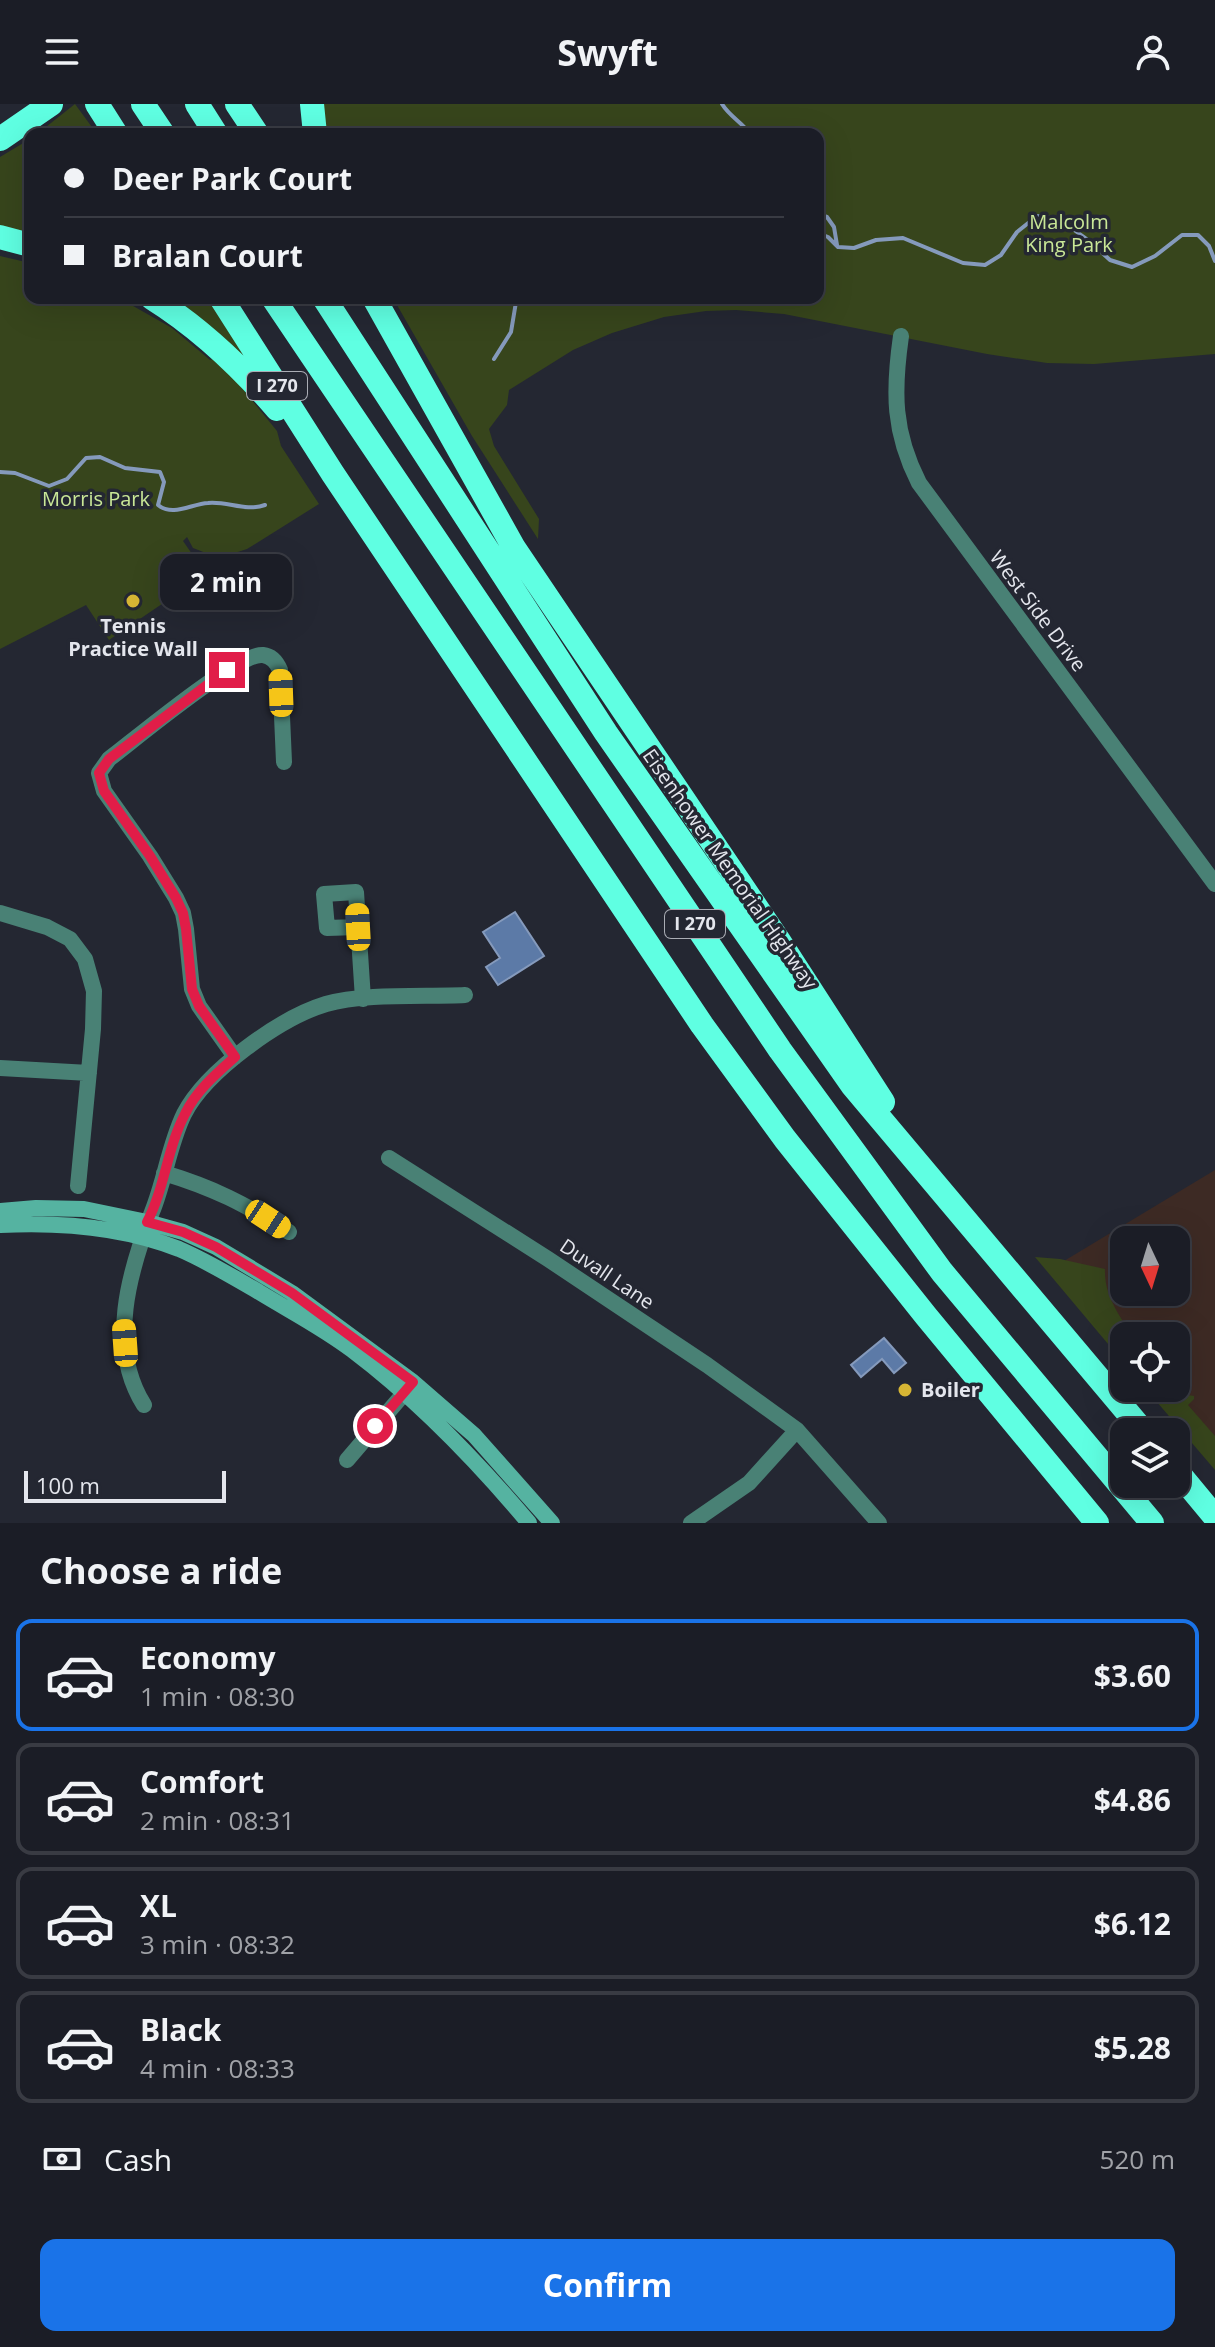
<!DOCTYPE html>
<meta charset="utf-8">
<style>
body{margin:0;font-family:"Open Sans",sans-serif;background:#24262e;color:#f1f3f6;height:100vh;display:flex;flex-direction:column;font-size:30px;white-space:nowrap}
*{box-sizing:border-box;margin:0}
p{font-size:26px;color:#a0a2a7}
.icon{flex:none;width:44px;height:44px;fill:none;stroke:currentColor;stroke-width:2;stroke-linecap:round;stroke-linejoin:round}
.map{position:relative;height:1419px;overflow:hidden}
.drawer{display:flex;flex-direction:column;background:#1b1d26;flex:1}
.drawer>*{flex:none}
.hud{position:absolute;left:24px;top:24px;width:800px;height:176px;border-radius:16px;box-shadow:0 8px 32px #0002,0 0 0 2px #393b43;display:grid;align-content:center;height:176px;padding:0 40px;background:#1b1d26}
.needle{width:52px;rotate:176deg}
.buttons{position:absolute;left:1110px;top:1122px;display:grid;gap:16px}
.buttons a{display:grid;place-items:center;width:80px;height:80px;border-radius:16px;background:#1b1d26;box-shadow:0 8px 32px #0002,0 0 0 2px #393b43;font-size:40px}
.scale{position:absolute;left:24px;bottom:20px;width:202px;box-sizing:border-box;padding-left:8px;border:4px solid #e4e6ed;border-top:0;font-size:22px;line-height:28px;white-space:nowrap;color:#e4e6ed;-webkit-text-stroke:6px #242732;paint-order:stroke}
.end{position:absolute;width:36px;height:36px;margin:-18px;border:10px solid #e11d48;background:#fff;box-shadow:0 0 0 4px #fff}
.from{border-radius:50%}
.bubble{position:absolute;height:56px;border-radius:16px;background:#1b1d26;box-shadow:0 8px 32px #0002,0 0 0 2px #393b43;font-size:26px;font-weight:700;line-height:56px;text-align:center}
.car{position:absolute;width:24px;height:48px;margin:-24px -12px;border-radius:10px;box-shadow:0 0 6px 2px #0007;background:linear-gradient(#f5c518 24%,#345 0 40%,#f5c518 0 76%,#345 0 86%,#f5c518 0)}
.hud b{display:flex;align-items:center;gap:28px;height:76px;font-size:30px}
.hud b+b{border-top:2px solid #393b43}
.hud i{width:20px;height:20px;background:#f1f3f6}
ul{padding:0;list-style:none}
li{display:flex;align-items:center;gap:24px;height:112px;margin:0 16px 12px;padding:0 24px;border:4px solid #393b43;border-radius:16px}
li div{flex:1}
li b{display:block;font-size:30px}
li em{font-style:normal;font-weight:700}
li.selected{border-color:#1a73e8}
li>.icon{width:72px;height:72px;stroke-width:1.5}
h2{padding:0 40px;font-size:36px;line-height:96px}
.pay{display:flex;align-items:center;gap:20px;height:88px;padding:0 40px;font-size:30px}
.pay p{margin-inline-start:auto}
.button{display:flex;gap:16px;margin-top:auto;padding:16px 40px}
.button a{flex:1;height:92px;border-radius:16px;background:#1a73e8;color:#fff;font-size:32px;font-weight:700;line-height:92px;text-align:center}
header{display:flex;justify-content:space-between;align-items:center;height:104px;padding:0 40px;background:#1b1d26;font-size:36px;font-weight:700}
.map>svg:first-child{display:block}
.commercial{fill:#3d2a24;fill-rule:evenodd}
.green{fill:#37451c}
.water{fill:#5c7aa7;stroke:#859abc;stroke-width:2}
.lines{fill:none;stroke-linecap:round;stroke-linejoin:round}
.stream{stroke:#859abc;stroke-width:4}
.street{stroke:#498175;stroke-width:16}
.secondary{stroke:#55b3a1;stroke-width:16}
.highway{stroke:#5fffe2;stroke-width:24}
.route{stroke:#e11d48;stroke-width:10}
.poi-dot{fill:#d6b534;stroke:#242732;stroke-width:3}
.labels{text-anchor:middle;stroke-width:7;stroke-linejoin:round;paint-order:stroke}
.shield{fill:#242732;stroke:#aaadb5;stroke-width:2}
.shield-label{font-size:18px;font-weight:bold;fill:#e4e6ed}
.park-label{font-size:20px;fill:#c9e797;stroke:#242732}
.street-label{font-size:20px;fill:#e4e6ed;stroke:#242732}
.poi-label{font-size:20px;font-weight:bold;fill:#e4e6ed;stroke:#242732}
</style>
<header><svg class="icon" aria-label="menu" viewBox="0 0 24 24"><path d="M4 6h16M4 12h16M4 18h16"/></svg>Swyft<svg class="icon" aria-label="person" viewBox="0 0 24 24"><circle cx="12" cy="8" r="4"/><path d="M4 21q1-7 8-7t8 7"/></svg></header>
<div class="map">
<svg width="1215" height="1419" viewBox="0 0 1215 1419">
<rect width="100%" height="100%" fill="#242732"/>
<path class="commercial" d="M1215 1066V1343L1162 1284H1176V1232H1124L1059 1160ZM1124 1136H1176V1188H1124Z"/>
<path class="green" d="M75 0 97 30H37Z
M322 0H1215V250L1094 260 1047 259 987 250 784 210 736 206 706 207 664 213 612 229 573 246 509 286 507 301 489 325 494 342 539 415 538 435 472 332 393 194H818V30H325Z
M30 35V130L0 123V53Z
M0 152 30 159V194H119L172 224 210 256 213 255 238 279 277 327 281 342 319 400 247 445 219 454 193 444 187 433 183 437 206 470 109 536 86 501 0 545Z
M170 194H209L248 255 246 257Z
M1035 1153 1060 1155 1105 1165C1104 1192 1119 1210 1132 1232H1124V1259Z
M1145 1284H1164C1174 1296 1183 1290 1194 1292V1295L1188 1301 1215 1332V1366Z"/>
<path class="water" d="M515 808 544 852 498 881 486 863 500 854 483 828Z
M884 1234 906 1259 894 1269 882 1255 861 1273 851 1261Z"/>
<g class="lines">
<path class="stream" d="M722 0C730 13 742 18 750 30
M818 110 827 113 834 123 837 141
M818 129 828 133 838 143 854 144 876 136 903 134 963 159 985 161 1001 151 1017 128 1037 112 1059 115 1088 136 1110 156 1132 163 1155 152 1182 131H1198L1209 142 1215 157
M494 255 511 228 516 198 520 194
M0 368 15 369 49 382 67 375 86 354 100 353 125 364 160 368 164 378 158 401C173 413 191 400 208 399 228 397 245 408 265 401"/>
<path class="street" d="M901 232C893 288 893 328 919 379L1215 780
M0 809 47 823 70 835 85 855 94 887 93 925 78 1082
M358 823 327 824 324 790 356 788 363 895
M235 953 199 902 192 885 186 825 183 809 176 794 150 752 104 687 99 669 109 655C133 637 239 548 263 551 272 552 277 559 280 566L284 658
M0 964 89 969
M389 1054 548 1155 707 1261 797 1326 879 1419
M164 1069C214 1084 245 1100 289 1128
M144 1301C107 1242 129 1168 152 1108 165 1076 169 1041 184 1010 206 967 280 914 326 900 364 889 425 893 465 891
M347 1356 412 1280
M691 1419 749 1379 797 1326"/>
<path class="secondary" d="M0 1107 36 1104 84 1105 147 1118 183 1128 216 1143 292 1189 413 1278 474 1331 552 1419
M0 1121C59 1118 123 1123 179 1145 207 1157 233 1173 259 1188 290 1207 323 1224 352 1246 417 1295 476 1356 529 1419"/>
<path class="highway" d="M97 0 116 30
M143 0 163 30
M197 0 216 30
M237 0 257 30
M312 0 315 30
M0 35 51 0
M0 133 30 141
M152 194C200 224 240 262 277 305
M221 194 333 370 702 921 785 1035 926 1212 1097 1419
M273 194 780 946 942 1168 1152 1419
M324 194 606 629 852 981 1144 1328
M374 194 514 444 779 837 883 998
M1176 1366 1215 1413"/>
</g>
<g class="lines">
<path class="route" d="M227 566 109 655 99 669 104 687 150 752 176 794 183 809 186 825 192 885 199 902 235 953C216 970 196 987 185 1010 167 1044 165 1084 147 1118L183 1128 216 1143 292 1189 413 1278 375 1322"/>
</g>
<g class="poi-dot">
<circle cx="133" cy="497" r="8"/>
<circle cx="905" cy="1286" r="8"/>
</g>
<g class="labels">
<g class="shield">
<rect x="247" y="268" width="60" height="28" rx="6"/>
<rect x="665" y="806" width="60" height="28" rx="6"/>
</g>
<g class="shield-label">
<text x="277" y="288">I 270</text>
<text x="695" y="826">I 270</text>
</g>
<g class="park-label">
<text x="1069" y="125">Malcolm<tspan x="1069" dy="23">King Park</tspan></text>
<text x="96" y="402">Morris Park</text>
</g>
<g class="street-label">
<text transform="translate(1038 507) rotate(53)" y="7">West Side Drive</text>
<text transform="translate(730 765) rotate(55)" y="7">Eisenhower Memorial Highway</text>
<text transform="translate(607 1170) rotate(34)" y="7">Duvall Lane</text>
</g>
<g class="poi-label">
<text x="133" y="529">Tennis<tspan x="133" dy="23">Practice Wall</tspan></text>
<text x="921" y="1293" text-anchor="start">Boiler</text>
</g>
</g>
</svg>
<div class="buttons">
<a><svg class="needle" viewBox="-14 -14 28 28"><path d="M0-13l5 13h-10z" fill="#e53935"/><path d="M0 13l5-13h-10z" fill="#a0a2a7"/></svg></a>
<a><svg class="icon" aria-label="locate" viewBox="0 0 24 24"><circle cx="12" cy="12" r="6"/><path d="M12 2v4M12 18v4M2 12h4M18 12h4"/></svg></a>
<a><svg class="icon" aria-label="layers" viewBox="0 0 24 24"><path d="M12 4l9 5-9 5-9-5zM3 14l9 5 9-5"/></svg></a>
</div>
<div class="scale">100 m</div>
<i class="end from" style="left:375px;top:1322px"></i>
<i class="end" style="left:227px;top:566px"></i>
<div class="bubble" style="left:160px;top:450px;width:132px">2 min</div>
<i class="car" style="left:281px;top:589px;rotate:358deg"></i>
<i class="car" style="left:358px;top:823px;rotate:357deg"></i>
<i class="car" style="left:268px;top:1115px;rotate:123deg"></i>
<i class="car" style="left:125px;top:1239px;rotate:356deg"></i>
<div class="hud">
<b><i class="from"></i>Deer Park Court</b>
<b><i></i>Bralan Court</b>
</div>
</div>
<section class="drawer">
<h2>Choose a ride</h2>
<ul>
<li class="selected"><svg class="icon" aria-label="car" viewBox="0 0 24 24"><path d="M5 17H2v-5l4-1 3-4h7l3 4 3 1v5h-3M9 17h6M6 11h13"/><circle cx="7" cy="17" r="2"/><circle cx="17" cy="17" r="2"/></svg><div><b>Economy</b><p>1 min · 08:30</p></div><em>$3.60</em></li>
<li><svg class="icon" aria-label="car" viewBox="0 0 24 24"><path d="M5 17H2v-5l4-1 3-4h7l3 4 3 1v5h-3M9 17h6M6 11h13"/><circle cx="7" cy="17" r="2"/><circle cx="17" cy="17" r="2"/></svg><div><b>Comfort</b><p>2 min · 08:31</p></div><em>$4.86</em></li>
<li><svg class="icon" aria-label="car" viewBox="0 0 24 24"><path d="M5 17H2v-5l4-1 3-4h7l3 4 3 1v5h-3M9 17h6M6 11h13"/><circle cx="7" cy="17" r="2"/><circle cx="17" cy="17" r="2"/></svg><div><b>XL</b><p>3 min · 08:32</p></div><em>$6.12</em></li>
<li><svg class="icon" aria-label="car" viewBox="0 0 24 24"><path d="M5 17H2v-5l4-1 3-4h7l3 4 3 1v5h-3M9 17h6M6 11h13"/><circle cx="7" cy="17" r="2"/><circle cx="17" cy="17" r="2"/></svg><div><b>Black</b><p>4 min · 08:33</p></div><em>$5.28</em></li>
</ul>
<div class="pay"><svg class="icon" aria-label="cash" viewBox="0 0 24 24"><path d="M3 7h18v10H3z"/><circle cx="12" cy="12" r="2"/></svg>Cash<p>520 m</p></div>
<div class="button"><a>Confirm</a></div>
</section>
